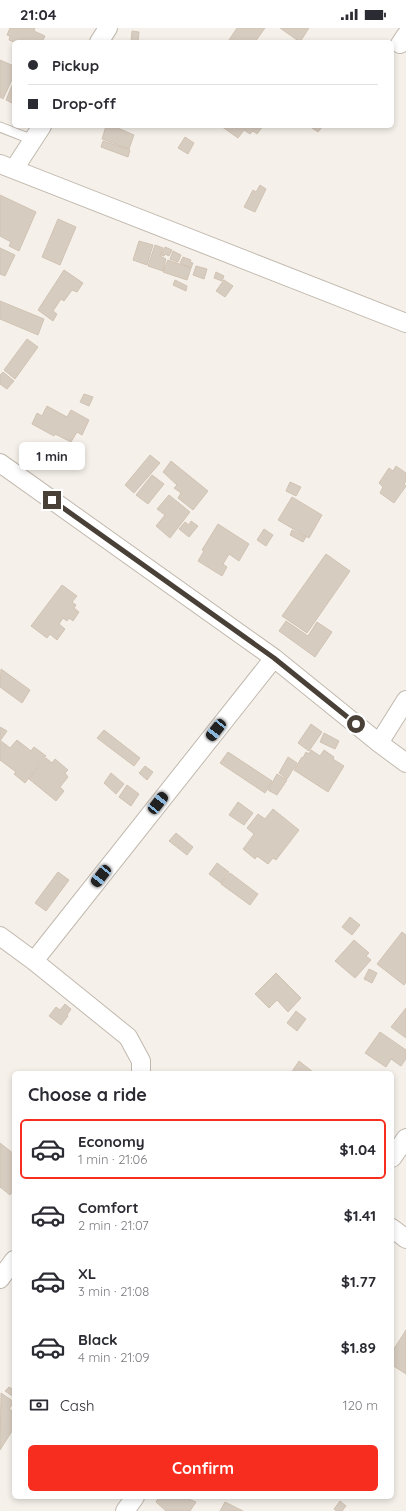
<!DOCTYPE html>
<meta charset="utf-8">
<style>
body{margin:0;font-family:Quicksand,sans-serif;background:#f2f2f3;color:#2b2b33;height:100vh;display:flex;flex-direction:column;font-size:15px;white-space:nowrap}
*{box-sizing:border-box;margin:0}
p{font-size:13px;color:#7c7c81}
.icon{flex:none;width:22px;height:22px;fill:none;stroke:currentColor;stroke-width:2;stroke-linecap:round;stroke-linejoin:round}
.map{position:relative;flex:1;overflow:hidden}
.sheet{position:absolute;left:12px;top:1043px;width:382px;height:428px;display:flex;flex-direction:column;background:#fff;border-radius:6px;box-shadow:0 2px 6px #0003}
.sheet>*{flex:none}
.top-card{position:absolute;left:12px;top:12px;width:382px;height:88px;border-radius:6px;box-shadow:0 2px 6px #0003;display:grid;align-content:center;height:88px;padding:0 16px;background:#fff}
.end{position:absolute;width:18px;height:18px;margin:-9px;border:5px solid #494138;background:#fff;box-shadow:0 0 0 2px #fff}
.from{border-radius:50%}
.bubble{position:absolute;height:28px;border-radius:6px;background:#fff;box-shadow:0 2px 6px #0003;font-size:13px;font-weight:700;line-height:28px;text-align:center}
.car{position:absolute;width:12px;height:24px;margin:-12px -6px;border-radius:5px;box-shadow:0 0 3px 1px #0007;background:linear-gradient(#222 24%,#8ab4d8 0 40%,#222 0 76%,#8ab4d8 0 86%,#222 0)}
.top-card b{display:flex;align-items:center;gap:14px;height:38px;font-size:15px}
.top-card b+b{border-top:1px solid #e1e1e2}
.top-card i{width:10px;height:10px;background:#2b2b33}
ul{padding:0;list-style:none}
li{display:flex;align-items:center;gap:12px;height:60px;margin:0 8px 6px;padding:0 8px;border:2px solid transparent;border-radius:6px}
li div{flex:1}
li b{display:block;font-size:15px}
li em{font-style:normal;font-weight:700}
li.selected{border-color:#f72e1f}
li>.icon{width:36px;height:36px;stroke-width:1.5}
h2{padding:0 16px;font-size:18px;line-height:48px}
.pay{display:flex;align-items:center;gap:10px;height:44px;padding:0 16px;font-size:15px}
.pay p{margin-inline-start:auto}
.primary-button{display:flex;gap:8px;margin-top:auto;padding:8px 16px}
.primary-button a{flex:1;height:46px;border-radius:6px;background:#f72e1f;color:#fff;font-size:16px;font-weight:700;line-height:46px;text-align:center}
.status{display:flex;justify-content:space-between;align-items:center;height:28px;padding:0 20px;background:#fff;direction:ltr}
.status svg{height:11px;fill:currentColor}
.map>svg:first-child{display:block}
.building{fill:#d7ccc0;stroke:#d1c3b3}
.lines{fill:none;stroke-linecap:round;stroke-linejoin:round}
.service-casing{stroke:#c1b8ad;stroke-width:11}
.minor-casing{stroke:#c1b8ad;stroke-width:20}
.service{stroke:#fff;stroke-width:9}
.minor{stroke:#fff;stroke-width:18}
.route{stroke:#494138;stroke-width:5}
</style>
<div class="status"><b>21:04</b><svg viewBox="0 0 49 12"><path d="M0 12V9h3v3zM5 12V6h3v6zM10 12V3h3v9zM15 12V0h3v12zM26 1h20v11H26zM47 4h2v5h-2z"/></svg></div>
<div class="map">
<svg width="406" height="1483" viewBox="0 0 406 1483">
<rect width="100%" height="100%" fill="#f5f1ea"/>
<path class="building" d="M10 0H35L34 3 45 8 42 14H14L9 12 10 8 7 7Z
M237 0H265L255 14H231L229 12Z
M280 0H309L300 14Z
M132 3 139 4 138 14H131Z
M0 32 14 38V47L3 71 0 69Z
M14 53V76L6 72Z
M106 98H113L134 107 129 121 102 111Z
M221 98H263L257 106 253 103 250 106 244 102 238 110Z
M309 98H323L318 104Z
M185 109 194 115 188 126 178 120Z
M103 113 130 122 128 129 101 119Z
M260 157 266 161 255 184 244 179 253 162 256 164Z
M0 167 36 184 19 223 9 218 11 214 0 208Z
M58 191 76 199 60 237 42 229Z
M139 213 153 217 147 237 133 232Z
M155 217 163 220 160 228 166 231 163 243 148 238Z
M165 219 172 222 169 228 165 226 164 228 161 227Z
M0 220 15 227 5 248 0 246Z
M173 223 181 227 178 234 170 231Z
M183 229 191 232 190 234 193 235 191 240 180 235Z
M168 232 191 240 187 252 163 244Z
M196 238 207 241 204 251 193 247Z
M64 242 83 255 77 264 72 262 64 273 61 271 53 283 57 286 53 293 38 282Z
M216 244 224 248 222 253 214 250Z
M175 252 187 258 186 263 173 257Z
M224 252 233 258 225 269 216 263Z
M0 273 44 291 38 307 0 291Z
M27 311 38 319 15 351 4 342Z
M3 344 14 353 7 361 0 356V347Z
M84 366 93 369 89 378 80 374Z
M47 378 67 389 71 382 89 392 82 407 77 404 71 414 55 406 54 408 32 396 37 385 42 388Z
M150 427 160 435 134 465 125 457Z
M171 433 208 463 193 482 178 470 181 465 174 460 177 457 163 444Z
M396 438 406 445V453L404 456 406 458 394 475 380 465 383 459 379 455 389 440 393 443Z
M152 447 164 456 148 476 136 467Z
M290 454 301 459 296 468 286 463Z
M169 467 190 484 170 510 156 498 165 487 157 481Z
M292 469 322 487 309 510 278 492Z
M191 493 198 498 189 509 179 501 185 494 189 497Z
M218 496 249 516 239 533 229 526 223 536 227 539 222 548 198 533 204 523 202 522Z
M264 501 273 507 266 518 257 512Z
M292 502 306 509 303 514 290 507Z
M326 526 350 543 307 605 282 588Z
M62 557 77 568 72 574 76 577 74 580 79 584 73 593 69 590 67 593 63 590 59 596 65 601 57 612 50 606 47 610 31 598Z
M286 593 308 608 317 594 332 604 315 629 279 603Z
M1 641 30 662 22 675 0 659Z
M311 696 322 704 309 723 298 715Z
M0 699 7 703 0 713Z
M104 702 140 730 134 738 97 710Z
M324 705 339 713 335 721 320 714Z
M17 712 31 723 34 719 46 728 25 755 14 746 16 744 0 732V715L1 713 10 720Z
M311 722 320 728 324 722 334 729 333 731 344 738 328 764 294 742 302 729 303 730 306 724 309 726Z
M228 724 272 753 265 765 220 735Z
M288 729 297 735 287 751 279 745Z
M46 730 52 735 55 731 68 742 65 745 68 749 60 759 64 763 56 773 29 751Z
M145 738 153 744 147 752 139 745Z
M111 745 124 756 116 766 104 755Z
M277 746 287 752 277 767 268 762Z
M127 757 139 766 131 778 119 769Z
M238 774 253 785 244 797 229 787Z
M273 781 299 802 276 832 273 830 268 836 257 828 255 831 243 821 254 806 247 800 258 786 265 791Z
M176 805 193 819 187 827 169 813Z
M217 835 229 844 221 855 209 846Z
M58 844 69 852 46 883 35 875Z
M230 845 258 866 250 877 221 856Z
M350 889 360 897 352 907 342 899Z
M402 904 406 907V954L404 957 377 936Z
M354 912 369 925 366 928 371 932 355 950 335 933Z
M369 941 377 945 372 955 364 951Z
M276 945 301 970 288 984 277 972 269 980 255 966Z
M65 976 71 981 67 987 68 988 61 997 49 988 56 979 60 982Z
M406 980V1010L391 999Z
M296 983 306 991 297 1003 287 995Z
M380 1004 406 1022V1031L401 1038 391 1031 386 1039 365 1025Z
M299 1033 313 1044V1045H291Z
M0 1115 14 1126V1162L10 1167 0 1159Z
M406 1302V1346L392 1337V1324Z
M9 1359 14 1362V1369L5 1363Z
M1 1365 14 1374 9 1381 14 1384V1400L0 1422Z
M159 1469H183L196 1474 190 1483H166L156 1474Z
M340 1473 346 1478 342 1483H336L334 1481Z
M225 1474 243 1483H220Z"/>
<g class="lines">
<defs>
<path id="service" d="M0 99 33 112"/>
<path id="minor" d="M99 14 108 0
M400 16 406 7
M0 136 406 295
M14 141 42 98
M0 435 274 630 379 715 406 735
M379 715 406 672
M0 908 34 933 128 1009 141 1033V1045
M34 933 274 630
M392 1130 406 1110
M392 1200 406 1211
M0 1251 14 1232
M125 1483 135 1469"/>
</defs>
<use href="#service" class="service-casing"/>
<use href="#minor" class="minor-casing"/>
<use href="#service" class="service"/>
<use href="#minor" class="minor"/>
</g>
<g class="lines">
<path class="route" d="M52 472 274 630 356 696"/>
</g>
</svg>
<i class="end from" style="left:356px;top:696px"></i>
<i class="end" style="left:52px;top:472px"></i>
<div class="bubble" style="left:19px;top:414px;width:66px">1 min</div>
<i class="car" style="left:216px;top:702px;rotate:218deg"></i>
<i class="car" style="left:158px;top:775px;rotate:38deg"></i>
<i class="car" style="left:101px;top:848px;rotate:218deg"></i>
<div class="top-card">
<b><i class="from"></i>Pickup</b>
<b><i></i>Drop-off</b>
</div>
<section class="sheet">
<h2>Choose a ride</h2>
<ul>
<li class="selected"><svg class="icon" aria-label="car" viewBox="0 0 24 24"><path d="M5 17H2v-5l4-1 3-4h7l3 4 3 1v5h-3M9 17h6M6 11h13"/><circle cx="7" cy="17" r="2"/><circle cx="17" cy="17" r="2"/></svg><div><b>Economy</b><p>1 min · 21:06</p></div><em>$1.04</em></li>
<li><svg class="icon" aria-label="car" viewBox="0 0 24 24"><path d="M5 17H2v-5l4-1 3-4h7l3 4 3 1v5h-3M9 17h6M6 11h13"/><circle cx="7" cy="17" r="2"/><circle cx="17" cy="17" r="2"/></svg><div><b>Comfort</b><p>2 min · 21:07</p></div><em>$1.41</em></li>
<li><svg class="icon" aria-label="car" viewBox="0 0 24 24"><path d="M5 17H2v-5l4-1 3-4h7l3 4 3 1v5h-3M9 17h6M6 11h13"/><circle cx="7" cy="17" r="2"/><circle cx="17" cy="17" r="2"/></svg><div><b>XL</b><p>3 min · 21:08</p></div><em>$1.77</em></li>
<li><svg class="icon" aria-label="car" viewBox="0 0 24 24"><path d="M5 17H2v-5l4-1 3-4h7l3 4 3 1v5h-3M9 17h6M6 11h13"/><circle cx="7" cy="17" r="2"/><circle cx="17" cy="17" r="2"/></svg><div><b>Black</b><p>4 min · 21:09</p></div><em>$1.89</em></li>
</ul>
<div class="pay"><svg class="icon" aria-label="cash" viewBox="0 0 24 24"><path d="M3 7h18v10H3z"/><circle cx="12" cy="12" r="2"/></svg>Cash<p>120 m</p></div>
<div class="primary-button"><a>Confirm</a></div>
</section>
</div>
